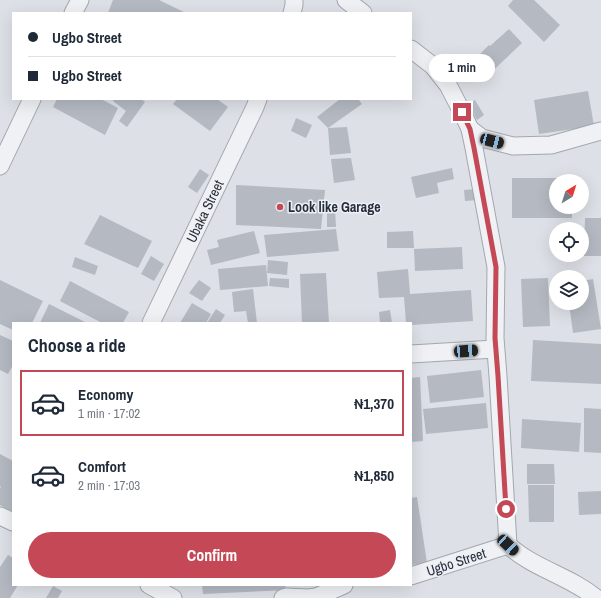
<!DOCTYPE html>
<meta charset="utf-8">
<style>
body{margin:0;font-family:"Archivo Narrow",sans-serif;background:#f2f2f3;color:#1f2937;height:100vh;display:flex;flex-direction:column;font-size:15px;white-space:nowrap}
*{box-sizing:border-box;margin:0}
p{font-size:13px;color:#747a83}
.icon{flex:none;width:22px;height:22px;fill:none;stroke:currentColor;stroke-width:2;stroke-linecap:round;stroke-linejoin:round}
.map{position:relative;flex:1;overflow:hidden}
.details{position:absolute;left:12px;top:322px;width:400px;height:264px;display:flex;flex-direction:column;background:#fff;border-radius:0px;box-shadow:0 4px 16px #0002}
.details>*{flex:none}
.banner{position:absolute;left:12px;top:12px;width:400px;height:88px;border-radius:0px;box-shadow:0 4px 16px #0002;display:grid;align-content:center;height:88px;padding:0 16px;background:#fff}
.needle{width:26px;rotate:38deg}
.fabs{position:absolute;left:549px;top:174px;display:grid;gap:8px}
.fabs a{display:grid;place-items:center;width:40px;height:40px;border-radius:50%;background:#fff;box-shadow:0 4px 16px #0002;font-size:20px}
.end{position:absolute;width:18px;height:18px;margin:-9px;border:5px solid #c44856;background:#fff;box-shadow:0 0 0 2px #fff}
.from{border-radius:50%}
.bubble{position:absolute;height:28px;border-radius:14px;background:#fff;box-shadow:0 4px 16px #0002;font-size:13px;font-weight:800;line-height:28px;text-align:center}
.car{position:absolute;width:12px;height:24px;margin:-12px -6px;border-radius:5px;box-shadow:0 0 3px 1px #0007;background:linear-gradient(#222 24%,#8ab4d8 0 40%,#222 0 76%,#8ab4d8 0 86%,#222 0)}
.banner b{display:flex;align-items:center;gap:14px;height:38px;font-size:15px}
.banner b+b{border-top:1px solid #e0e1e3}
.banner i{width:10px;height:10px;background:#1f2937}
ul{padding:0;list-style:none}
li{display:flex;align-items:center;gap:12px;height:66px;margin:0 8px 6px;padding:0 8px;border:2px solid transparent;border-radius:0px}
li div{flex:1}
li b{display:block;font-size:15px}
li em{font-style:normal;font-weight:800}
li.active{border-color:#c44856}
li>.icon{width:36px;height:36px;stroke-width:1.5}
h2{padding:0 16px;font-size:18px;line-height:48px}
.button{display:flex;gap:8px;margin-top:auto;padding:8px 16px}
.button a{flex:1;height:46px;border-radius:24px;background:#c44856;color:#fff;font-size:16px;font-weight:800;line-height:46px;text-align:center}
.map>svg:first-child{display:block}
.building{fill:#b4b9c2}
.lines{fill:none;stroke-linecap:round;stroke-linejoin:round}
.street-casing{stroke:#a3a7af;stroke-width:19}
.street{stroke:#eff1f4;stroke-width:17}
.route{stroke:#c44856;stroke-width:5}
.poi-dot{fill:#c44856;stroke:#eceff4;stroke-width:1.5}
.labels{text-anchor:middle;stroke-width:3;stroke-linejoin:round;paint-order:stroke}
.poi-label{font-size:14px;font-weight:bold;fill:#272e3b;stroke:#eceff4;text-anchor:start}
.street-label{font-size:14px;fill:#272e3b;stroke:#eceff4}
</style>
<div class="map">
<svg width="601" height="598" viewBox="0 0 601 598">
<rect width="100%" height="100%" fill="#dde0e6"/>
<path class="building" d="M113 0H159L186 13H108Z
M513 0H534L560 25 544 42 508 6Z
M509 29 522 43 483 80 469 65 489 45 490 46Z
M588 91 594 126 539 134 534 100Z
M57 99H101L118 108 105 135 53 107Z
M114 99H141L145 102 127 127 119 121 126 111 113 101Z
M177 99H217L228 107 210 131 173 104Z
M340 99H358L362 104 328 128 317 117Z
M475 100 484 115 477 120 468 104Z
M296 118 312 125 306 138 291 131Z
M347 127 351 153 330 155 328 128Z
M351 158 355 180 334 183 331 159Z
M452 168 454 179 437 183 439 193 416 198 411 177Z
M200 169 209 175 197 193 188 187Z
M512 178H572V181H556V207H572V218H512Z
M236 185 325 190 321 229 236 225Z
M477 189 478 200 465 201 464 190Z
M327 209H335L336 227H327Z
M100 215 152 241 138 268 84 244Z
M585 218H601V256H584Z
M336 229 339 251 267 257 264 235Z
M254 231 260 253 211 265 207 250 219 247 217 240Z
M413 231 414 248H387V232Z
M462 247 463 269 415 271 414 249Z
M151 256 164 264 154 281 141 274Z
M75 257 98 266 95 275 72 267Z
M268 260 288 262 287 275 267 273Z
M266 265 268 286 220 290 218 269Z
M408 269 410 294 471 290 473 321 411 325V323H406L404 297 379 298 377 272Z
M326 273 329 323H302L300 274Z
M270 278 289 279V288L269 286Z
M548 278 550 326 523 327 521 279Z
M593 279 601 329 573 333 569 303H582V281Z
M0 280 43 301 32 323H13V330L0 324Z
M199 280 211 288 202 301 189 293Z
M70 281 129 312 123 323H102L60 301Z
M253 289 257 323H248L246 311 234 312 232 292Z
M192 303 211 314 206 323H180Z
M49 304 87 323H40Z
M216 309 225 315 220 323H207Z
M390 310 392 323H380L379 312Z
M0 335 13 341V365L8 374 0 370Z
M533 340 601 344V384L531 381Z
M481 370 484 397 430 403 427 376Z
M420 377 423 441 411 442V378Z
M486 403 488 428 426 434 423 409Z
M584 408 601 409V453L584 452Z
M522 419 581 423 579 452 521 448Z
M0 454 13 461V512L0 505V488L1 487 0 486Z
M527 464H554L555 484H527Z
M528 485H554V522H529Z
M601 491V514L579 515 578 492Z
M417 497 427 563 411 565V498Z
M8 555 13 558V585H18L10 598H0V567Z
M202 585H285L286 590 203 594Z
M53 586 62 591 58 598H46Z"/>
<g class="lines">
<defs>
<g id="street">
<path d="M346 0 363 13"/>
<path d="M73 13 80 0"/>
<path d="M292 13 294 5V0"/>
<path d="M411 49 433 66 448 85 462 112 470 129 474 148 496 267 495 338 498 376 508 545 411 576"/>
<path d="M470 129 482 138 513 146 551 145 601 131"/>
<path d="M0 166 32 99"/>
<path id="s1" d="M151 323 255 107 258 99"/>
<path d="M411 354 495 349"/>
<path d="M0 516 13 522"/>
<path d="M508 545C534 569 570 576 596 598"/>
<path d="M149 585 173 598"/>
<path d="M283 598 286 597 308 598 316 597 344 585"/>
</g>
</defs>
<use href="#street" class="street-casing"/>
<use href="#street" class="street"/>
</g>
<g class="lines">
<path class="route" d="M462 112 470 129 474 148 496 267 495 338 498 376 506 509"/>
</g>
<circle class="poi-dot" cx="280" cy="207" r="4"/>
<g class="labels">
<g class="poi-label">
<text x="288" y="212">Look like Garage</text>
</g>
<g class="street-label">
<text dy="5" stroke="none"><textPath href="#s1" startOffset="124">Ubaka Street</textPath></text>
<text transform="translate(456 562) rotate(-18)" y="5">Ugbo Street</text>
</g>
</g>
</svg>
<div class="fabs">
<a><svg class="needle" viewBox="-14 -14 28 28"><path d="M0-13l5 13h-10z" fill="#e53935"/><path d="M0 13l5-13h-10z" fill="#747a83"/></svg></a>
<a><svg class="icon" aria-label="locate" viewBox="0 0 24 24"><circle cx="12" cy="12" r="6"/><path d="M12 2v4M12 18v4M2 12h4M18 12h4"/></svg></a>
<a><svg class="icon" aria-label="layers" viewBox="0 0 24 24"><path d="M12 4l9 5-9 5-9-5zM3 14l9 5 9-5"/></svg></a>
</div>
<i class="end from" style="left:506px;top:509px"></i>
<i class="end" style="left:462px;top:112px"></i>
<div class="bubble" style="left:429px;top:54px;width:66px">1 min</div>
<i class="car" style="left:492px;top:141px;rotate:105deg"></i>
<i class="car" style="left:466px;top:351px;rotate:86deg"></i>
<i class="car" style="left:508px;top:545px;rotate:133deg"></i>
<div class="banner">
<b><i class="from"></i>Ugbo Street</b>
<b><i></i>Ugbo Street</b>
</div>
<section class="details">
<h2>Choose a ride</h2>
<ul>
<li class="active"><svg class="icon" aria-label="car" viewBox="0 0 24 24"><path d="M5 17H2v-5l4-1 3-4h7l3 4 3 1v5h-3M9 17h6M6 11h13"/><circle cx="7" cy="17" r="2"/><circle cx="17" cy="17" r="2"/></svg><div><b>Economy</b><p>1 min · 17:02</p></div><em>₦1,370</em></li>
<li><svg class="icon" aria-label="car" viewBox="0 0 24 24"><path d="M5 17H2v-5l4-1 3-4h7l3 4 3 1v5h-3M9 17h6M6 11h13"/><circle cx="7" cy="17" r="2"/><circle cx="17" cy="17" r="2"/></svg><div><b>Comfort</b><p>2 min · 17:03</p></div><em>₦1,850</em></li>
</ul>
<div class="button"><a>Confirm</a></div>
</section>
</div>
